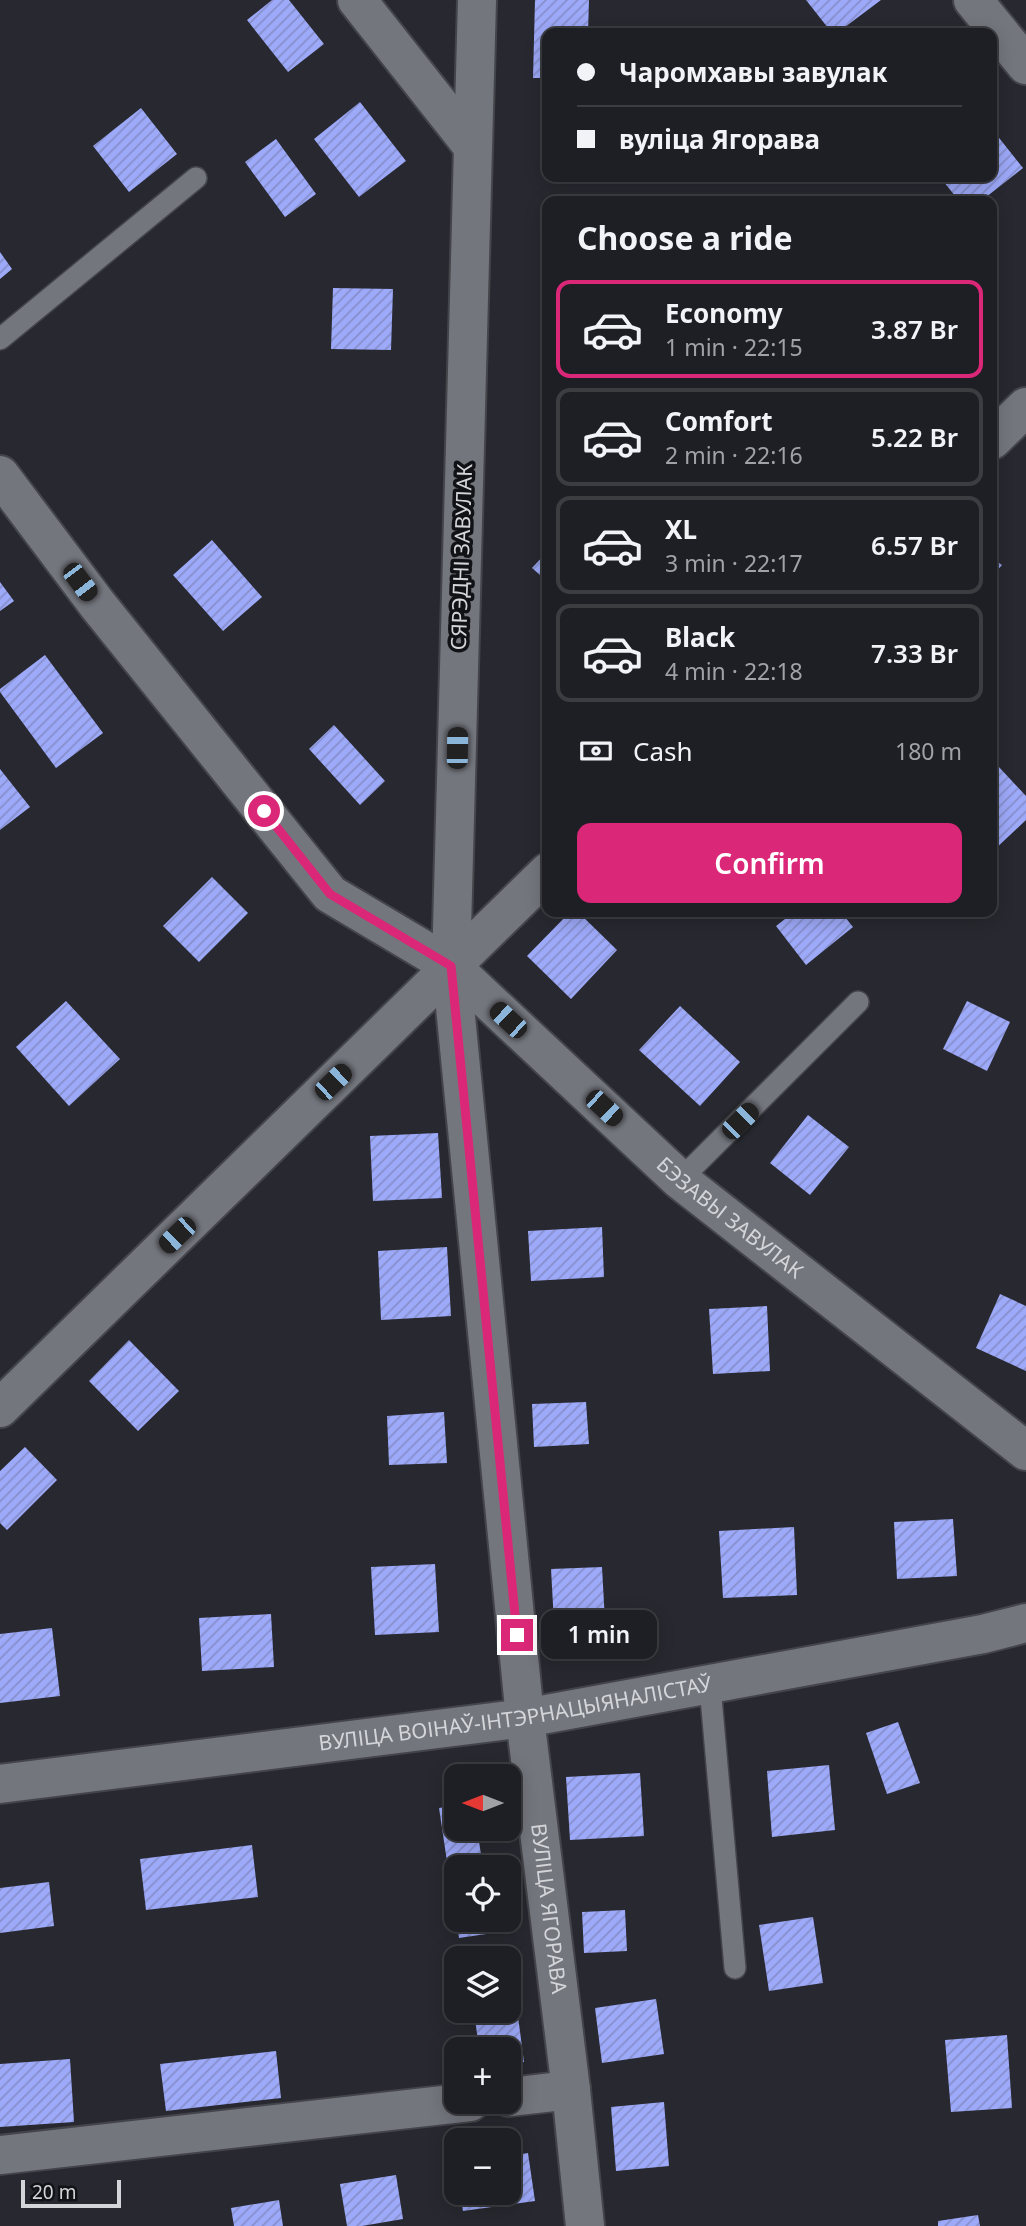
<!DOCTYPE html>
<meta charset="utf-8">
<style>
body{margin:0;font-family:"Noto Sans",sans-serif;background:#26272c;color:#f1f3f6;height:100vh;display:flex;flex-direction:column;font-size:26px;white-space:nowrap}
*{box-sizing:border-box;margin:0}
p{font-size:23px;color:#a1a2a6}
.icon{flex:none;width:38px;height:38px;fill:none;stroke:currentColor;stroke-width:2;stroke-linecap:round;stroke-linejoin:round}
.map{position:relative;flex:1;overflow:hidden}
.panel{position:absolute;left:542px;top:196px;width:455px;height:721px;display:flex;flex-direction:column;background:#1e1f24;border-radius:14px;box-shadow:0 4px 18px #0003,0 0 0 2px #3c3d41}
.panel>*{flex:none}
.guide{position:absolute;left:542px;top:28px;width:455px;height:154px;border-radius:14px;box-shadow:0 4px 18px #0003,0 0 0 2px #3c3d41;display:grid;align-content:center;height:154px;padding:0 35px;background:#1e1f24}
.needle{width:46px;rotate:270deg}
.tools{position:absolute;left:444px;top:1764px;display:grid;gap:14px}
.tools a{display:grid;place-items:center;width:77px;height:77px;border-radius:14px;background:#1e1f24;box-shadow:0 4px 18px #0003,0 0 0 2px #3c3d41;font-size:35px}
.scale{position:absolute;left:21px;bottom:18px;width:100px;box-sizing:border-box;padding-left:7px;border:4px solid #d4d5d9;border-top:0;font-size:19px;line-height:24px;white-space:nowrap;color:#d4d5d9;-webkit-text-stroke:5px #111215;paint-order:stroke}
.end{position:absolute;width:32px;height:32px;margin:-16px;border:9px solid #db2777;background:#fff;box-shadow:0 0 0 4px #fff}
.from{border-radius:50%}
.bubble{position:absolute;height:49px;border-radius:14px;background:#1e1f24;box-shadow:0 4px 18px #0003,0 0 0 2px #3c3d41;font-size:23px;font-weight:600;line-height:49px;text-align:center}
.car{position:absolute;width:21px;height:42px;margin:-21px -10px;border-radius:9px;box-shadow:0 0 5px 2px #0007;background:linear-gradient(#222 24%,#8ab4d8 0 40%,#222 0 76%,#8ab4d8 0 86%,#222 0)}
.guide b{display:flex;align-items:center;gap:24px;height:66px;font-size:26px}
.guide b+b{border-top:2px solid #3c3d41}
.guide i{width:18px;height:18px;background:#f1f3f6}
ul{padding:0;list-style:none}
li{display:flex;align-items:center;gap:21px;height:98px;margin:0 14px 10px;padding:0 21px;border:4px solid #3c3d41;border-radius:14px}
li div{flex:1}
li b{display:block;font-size:26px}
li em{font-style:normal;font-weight:600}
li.on{border-color:#db2777}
li>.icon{width:63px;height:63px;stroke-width:1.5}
h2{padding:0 35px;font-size:32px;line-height:84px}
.pay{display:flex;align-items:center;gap:18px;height:77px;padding:0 35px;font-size:26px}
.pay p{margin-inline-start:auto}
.primary-button{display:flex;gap:14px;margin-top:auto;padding:14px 35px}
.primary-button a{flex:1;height:80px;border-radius:14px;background:#db2777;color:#fff;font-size:28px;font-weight:600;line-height:80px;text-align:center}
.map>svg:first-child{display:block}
.building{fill:url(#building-hatch)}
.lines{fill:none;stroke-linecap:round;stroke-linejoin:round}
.lane-casing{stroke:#44454a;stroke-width:24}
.street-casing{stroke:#44454a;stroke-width:42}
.lane{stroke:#74767e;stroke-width:21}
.street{stroke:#74767e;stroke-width:38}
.route{stroke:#db2777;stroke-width:9}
.labels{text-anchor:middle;stroke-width:7;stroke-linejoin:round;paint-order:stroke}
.street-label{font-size:21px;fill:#d4d5d9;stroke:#111215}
</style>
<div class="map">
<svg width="1026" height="2226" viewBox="0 0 1026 2226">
<defs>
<pattern id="building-hatch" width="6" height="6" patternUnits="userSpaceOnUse" patternTransform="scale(1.75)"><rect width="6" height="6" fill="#9da9f9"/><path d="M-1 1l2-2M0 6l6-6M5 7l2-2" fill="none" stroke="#868fcb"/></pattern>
</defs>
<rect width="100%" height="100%" fill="#282930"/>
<path class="building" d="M272 0H289L324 44 288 72 247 20Z
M535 0H589L588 33H548V78H533Z
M806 0H881L837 33H832Z
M360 102 406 161 359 197 314 139Z
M141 108 177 154 129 192 93 146Z
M992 129 1023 168 981 201H959L940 177H992Z
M276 139 316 194 285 217 245 162Z
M0 252 12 269 0 279Z
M333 288 393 289 391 350 331 349Z
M212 540 262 597 223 631 173 575Z
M548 551V582L532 568Z
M992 558 1002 565 992 576Z
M0 582 14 601 0 611Z
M45 655 103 733 56 768 0 692V689Z
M334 725 385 781 360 805 309 749Z
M998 766 1026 796V820L992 852V771Z
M0 769 30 807 0 830Z
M212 877 248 913 199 962 163 926Z
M570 912H578L617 950 571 999 527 956Z
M794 912H841L853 927 806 965 776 926Z
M66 1001 120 1059 69 1106 16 1047Z
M967 1001 1010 1022 987 1071 943 1049Z
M680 1006 740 1062 700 1106 639 1050Z
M808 1115 849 1147 810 1195 770 1163Z
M438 1133 442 1198 373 1201 370 1136Z
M602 1227 604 1277 531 1281 528 1231Z
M447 1247 451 1316 381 1320 378 1251Z
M1000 1294 1026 1306V1371L976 1348Z
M767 1306 770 1371 713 1374 709 1309Z
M129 1340 179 1391 138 1431 89 1381Z
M586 1402 589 1444 534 1447 532 1404Z
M444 1412 447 1463 389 1465 387 1416Z
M25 1447 57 1480 7 1530 0 1523V1471Z
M953 1519 957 1576 897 1579 894 1522Z
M794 1527 797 1595 723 1598 719 1531Z
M435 1564 439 1632 375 1635 371 1567Z
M602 1567 605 1621 554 1623 551 1569Z
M271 1614 274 1667 202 1671 199 1618Z
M52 1628 60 1696 0 1703V1634Z
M898 1722 920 1783 887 1794 866 1733Z
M829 1765 835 1830 772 1837 767 1771Z
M640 1773 644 1836 570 1840 566 1777Z
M457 1805V1829H477L483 1867H457L455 1915 439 1808Z
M252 1845 258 1897 146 1910 140 1859Z
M49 1882 54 1926 0 1933V1888Z
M625 1910 627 1951 584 1953 582 1912Z
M813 1917 823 1983 769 1991 759 1925Z
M456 1920H491L493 1933 459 1938Z
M511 1963 524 2062 509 2064V2049H479L474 2011H509Z
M656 1999 664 2054 602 2063 595 2008Z
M1007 2035 1012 2108 951 2112 945 2040Z
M276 2051 281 2098 166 2111 160 2064Z
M70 2059 74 2122 0 2127V2064Z
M664 2102 669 2166 616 2171 611 2107Z
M528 2153 535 2201 463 2211 460 2193H509V2156Z
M396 2175 403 2219 362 2226H347L340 2184Z
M279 2200 283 2226H234L231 2208Z
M978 2215 980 2226H938V2221Z"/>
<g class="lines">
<defs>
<path id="lane" d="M0 339 196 178
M680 1180 858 1002
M710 1686 735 1968"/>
<g id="street">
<path d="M357 0 473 147"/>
<path id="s1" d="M477 0 451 966 525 1718 571 2090 585 2226"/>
<path d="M973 0 1026 65"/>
<path d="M992 440 1026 407"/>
<path id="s2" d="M0 475 97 604 330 894 451 966 680 1180 1026 1451"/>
<path d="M0 1408 548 872"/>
<path id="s3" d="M0 1784 525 1718 983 1634 1026 1623"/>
<path d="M509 2097 571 2090"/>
<path d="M0 2155 470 2102"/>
</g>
</defs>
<use href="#lane" class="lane-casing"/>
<use href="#street" class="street-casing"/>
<use href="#lane" class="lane"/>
<use href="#street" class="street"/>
</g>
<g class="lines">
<path class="route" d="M264 811 330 894 451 966 517 1635"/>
</g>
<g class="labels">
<g class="street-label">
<text transform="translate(462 557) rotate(-88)" y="7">СЯРЭДНІ ЗАВУЛАК</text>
<text dy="7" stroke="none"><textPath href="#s2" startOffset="1050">БЭЗАВЫ ЗАВУЛАК</textPath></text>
<text dy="7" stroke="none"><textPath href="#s3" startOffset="520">ВУЛІЦА ВОІНАЎ-ІНТЭРНАЦЫЯНАЛІСТАЎ</textPath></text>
<text dy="7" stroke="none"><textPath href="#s1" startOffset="1914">ВУЛІЦА ЯГОРАВА</textPath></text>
</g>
</g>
</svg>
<div class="tools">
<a><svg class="needle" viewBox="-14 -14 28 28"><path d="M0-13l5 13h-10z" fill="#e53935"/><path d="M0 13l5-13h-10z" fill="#a1a2a6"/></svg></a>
<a><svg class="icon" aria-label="locate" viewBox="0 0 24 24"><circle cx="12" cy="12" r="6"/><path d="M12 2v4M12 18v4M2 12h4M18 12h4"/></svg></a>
<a><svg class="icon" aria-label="layers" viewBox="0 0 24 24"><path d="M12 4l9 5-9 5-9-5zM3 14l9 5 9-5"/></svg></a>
<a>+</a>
<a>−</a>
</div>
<div class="scale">20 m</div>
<i class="end from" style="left:264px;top:811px"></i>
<i class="end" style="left:517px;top:1635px"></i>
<div class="bubble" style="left:541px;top:1610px;width:116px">1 min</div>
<i class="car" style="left:80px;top:582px;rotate:143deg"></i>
<i class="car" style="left:457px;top:748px;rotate:1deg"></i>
<i class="car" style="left:508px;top:1020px;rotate:313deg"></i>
<i class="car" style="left:333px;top:1082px;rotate:46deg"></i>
<i class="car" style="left:604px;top:1108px;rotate:133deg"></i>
<i class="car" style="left:740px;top:1121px;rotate:45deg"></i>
<i class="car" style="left:177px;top:1235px;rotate:226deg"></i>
<div class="guide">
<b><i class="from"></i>Чаромхавы завулак</b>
<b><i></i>вуліца Ягорава</b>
</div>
<section class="panel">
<h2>Choose a ride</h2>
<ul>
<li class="on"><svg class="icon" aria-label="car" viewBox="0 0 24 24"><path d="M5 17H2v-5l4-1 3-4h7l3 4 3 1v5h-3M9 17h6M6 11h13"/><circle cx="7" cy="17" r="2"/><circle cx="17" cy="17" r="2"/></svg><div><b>Economy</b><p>1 min · 22:15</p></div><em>3.87 Br</em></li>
<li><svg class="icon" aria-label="car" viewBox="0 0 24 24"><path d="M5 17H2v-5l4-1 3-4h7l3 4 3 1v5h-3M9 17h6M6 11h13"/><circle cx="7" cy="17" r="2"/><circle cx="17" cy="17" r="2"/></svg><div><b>Comfort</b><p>2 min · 22:16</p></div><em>5.22 Br</em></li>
<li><svg class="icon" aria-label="car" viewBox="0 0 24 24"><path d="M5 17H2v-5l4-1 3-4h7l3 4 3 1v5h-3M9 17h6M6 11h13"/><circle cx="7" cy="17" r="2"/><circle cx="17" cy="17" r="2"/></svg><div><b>XL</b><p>3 min · 22:17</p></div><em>6.57 Br</em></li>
<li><svg class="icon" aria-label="car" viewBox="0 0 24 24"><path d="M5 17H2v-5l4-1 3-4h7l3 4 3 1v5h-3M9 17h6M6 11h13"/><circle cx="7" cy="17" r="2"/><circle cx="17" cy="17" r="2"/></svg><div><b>Black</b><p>4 min · 22:18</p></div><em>7.33 Br</em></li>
</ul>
<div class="pay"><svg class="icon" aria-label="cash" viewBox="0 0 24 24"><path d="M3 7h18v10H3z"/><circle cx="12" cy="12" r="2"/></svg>Cash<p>180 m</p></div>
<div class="primary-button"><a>Confirm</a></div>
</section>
</div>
